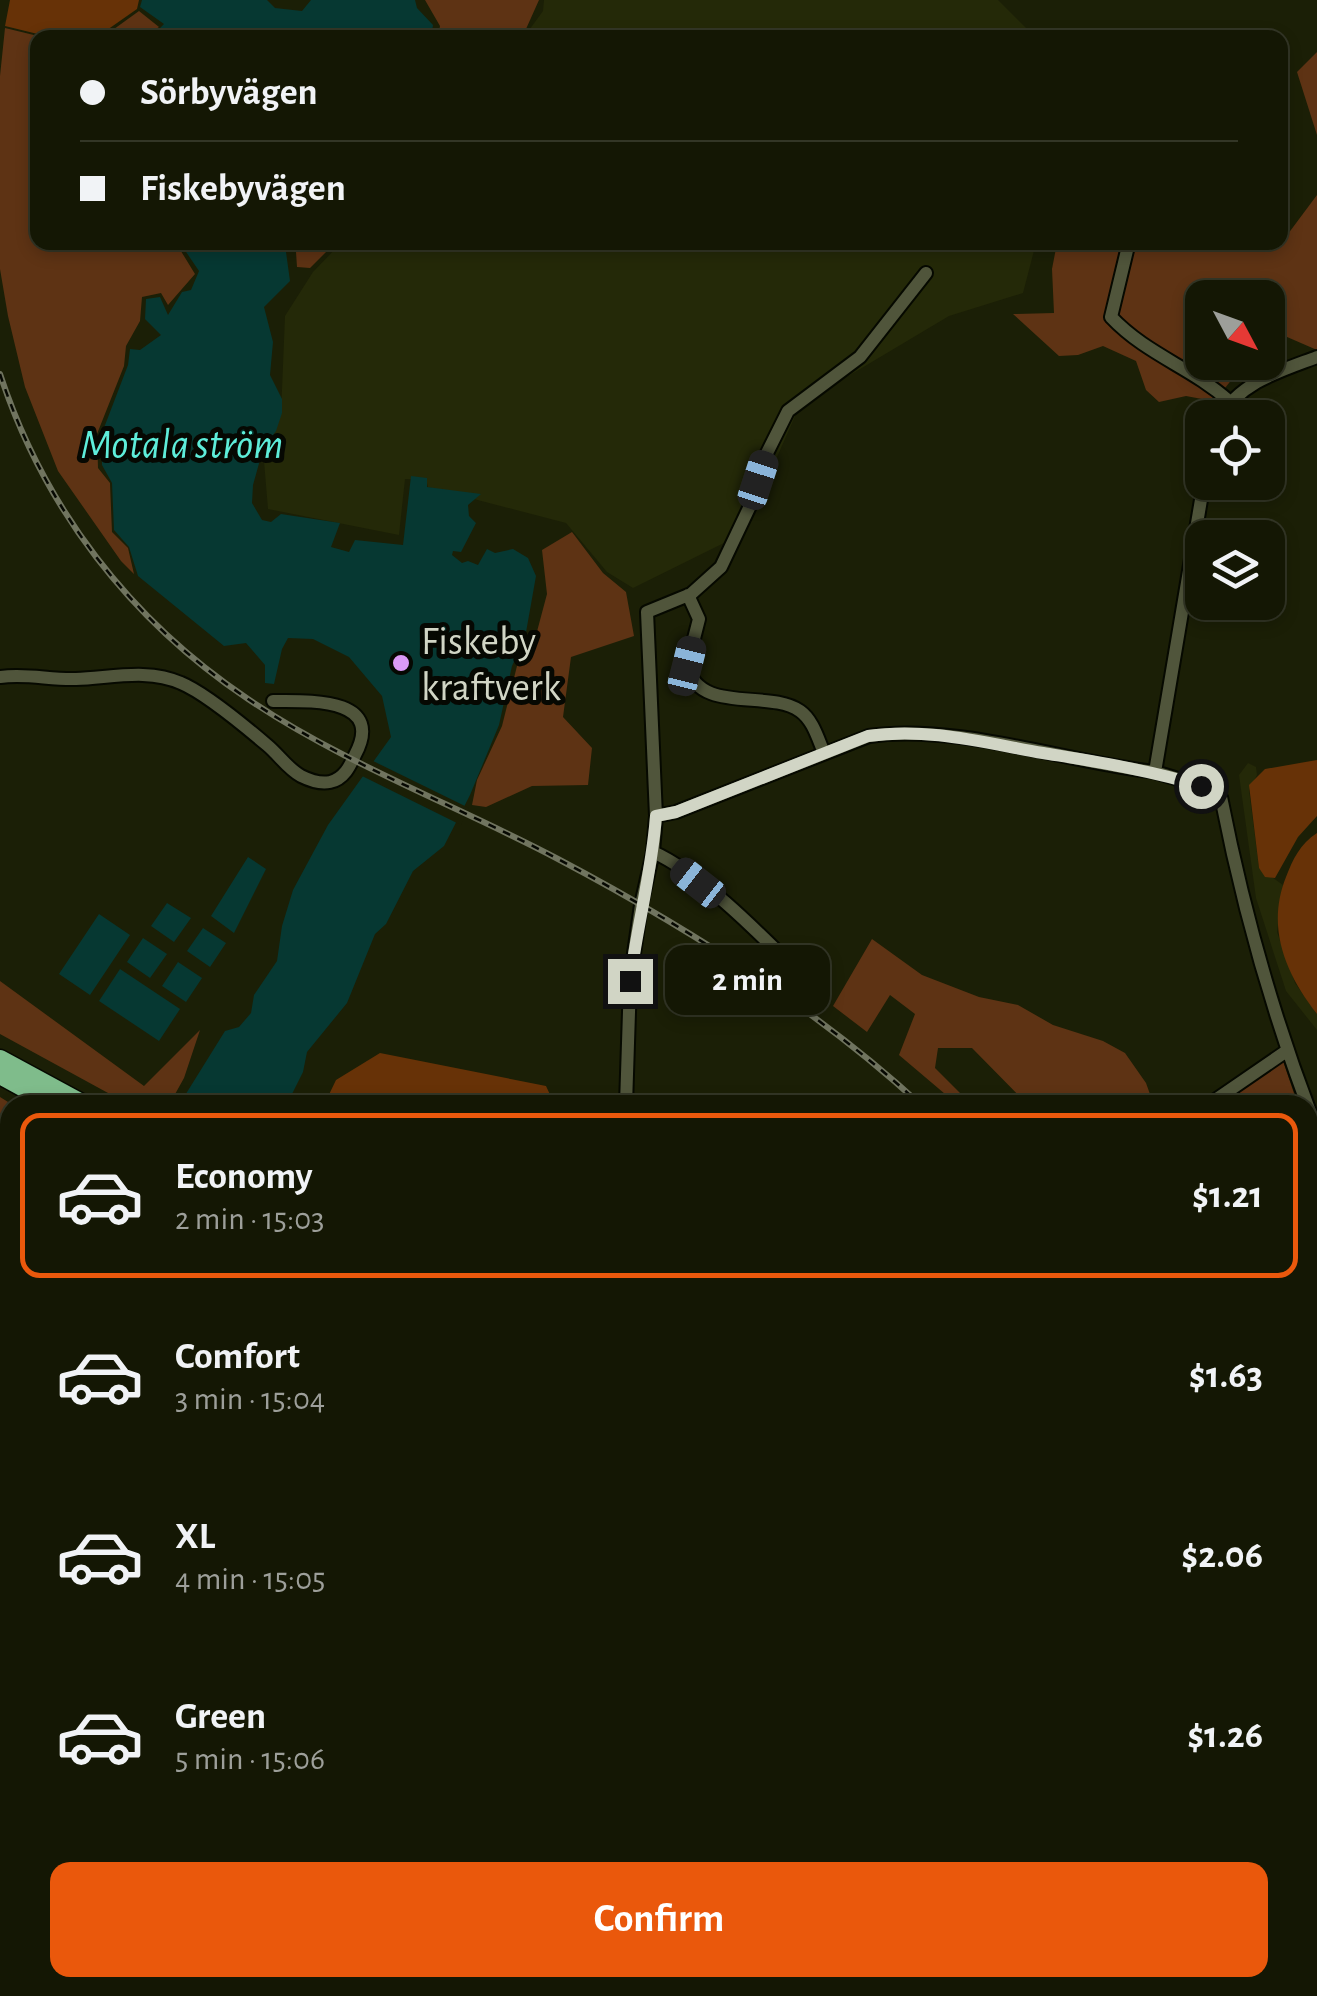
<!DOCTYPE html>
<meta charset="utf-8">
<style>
body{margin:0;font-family:"Alegreya Sans",sans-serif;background:#212413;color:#f1f3f6;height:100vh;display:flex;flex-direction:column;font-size:38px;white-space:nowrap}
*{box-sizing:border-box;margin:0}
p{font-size:32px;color:#9d9f9a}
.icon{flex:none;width:55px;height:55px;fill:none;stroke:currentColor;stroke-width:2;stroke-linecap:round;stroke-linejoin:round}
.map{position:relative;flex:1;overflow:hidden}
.drawer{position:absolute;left:0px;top:1095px;width:1318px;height:902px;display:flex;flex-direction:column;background:#141704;border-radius:30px 30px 0 0;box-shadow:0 5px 15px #0003,0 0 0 2px #333626}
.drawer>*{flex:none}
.hud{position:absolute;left:30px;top:30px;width:1258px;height:220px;border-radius:20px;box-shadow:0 5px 15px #0003,0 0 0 2px #333626;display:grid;align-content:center;height:220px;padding:0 50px;background:#141704}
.needle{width:65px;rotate:131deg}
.fabs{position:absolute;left:1185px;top:280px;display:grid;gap:20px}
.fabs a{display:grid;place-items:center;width:100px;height:100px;border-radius:20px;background:#141704;box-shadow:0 5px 15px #0003,0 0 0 2px #333626;font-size:50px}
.end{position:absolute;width:45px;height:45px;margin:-22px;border:12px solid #d1d5c5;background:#111;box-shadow:0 0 0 5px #111}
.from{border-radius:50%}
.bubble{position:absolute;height:70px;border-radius:20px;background:#141704;box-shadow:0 5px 15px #0003,0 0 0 2px #333626;font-size:32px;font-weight:600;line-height:70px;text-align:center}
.car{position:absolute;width:30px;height:60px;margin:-30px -15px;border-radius:12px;box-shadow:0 0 8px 2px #0007;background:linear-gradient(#222 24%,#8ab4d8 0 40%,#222 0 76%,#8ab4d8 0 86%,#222 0)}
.hud b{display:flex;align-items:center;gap:35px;height:95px;font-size:38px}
.hud b+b{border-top:2px solid #333626}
.hud i{width:25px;height:25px;background:#f1f3f6}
ul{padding:18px 0 0;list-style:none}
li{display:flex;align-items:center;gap:30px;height:165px;margin:0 20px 15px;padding:0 30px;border:5px solid transparent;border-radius:20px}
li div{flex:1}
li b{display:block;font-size:38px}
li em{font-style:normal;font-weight:600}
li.current{border-color:#ea580c}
li>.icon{width:90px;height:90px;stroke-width:1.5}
.primary-button{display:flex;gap:20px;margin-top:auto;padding:20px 50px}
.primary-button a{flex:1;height:115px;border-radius:20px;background:#ea580c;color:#fff;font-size:40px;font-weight:600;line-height:115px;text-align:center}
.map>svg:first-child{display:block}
.built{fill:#242908}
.green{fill:#673207}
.forest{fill:#5e3314}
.water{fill:#063832}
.pier{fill:#1b1f06}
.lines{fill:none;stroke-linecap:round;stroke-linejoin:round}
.stream{stroke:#063832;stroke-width:2.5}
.minor-casing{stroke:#060900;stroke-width:16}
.highway-casing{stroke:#060900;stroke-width:21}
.minor{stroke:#50553b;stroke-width:12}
.highway{stroke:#7fbc8b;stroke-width:18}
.rail-casing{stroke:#70745f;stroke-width:6}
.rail{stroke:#060802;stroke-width:2.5;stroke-dasharray:8;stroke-linecap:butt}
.route{stroke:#d1d5c5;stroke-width:12}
.poi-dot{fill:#da9af6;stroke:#060802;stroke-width:4}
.labels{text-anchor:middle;stroke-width:10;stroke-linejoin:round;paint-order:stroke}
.poi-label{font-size:40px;fill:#d1d5c5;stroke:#060802;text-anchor:start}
.water-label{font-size:42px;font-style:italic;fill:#5eedda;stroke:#060802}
</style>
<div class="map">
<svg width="1317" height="1996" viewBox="0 0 1317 1996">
<rect width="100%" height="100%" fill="#1b1f06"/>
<path class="built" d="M544 0H998L1033 35 1042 37H524L543 11Z
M341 243H1036L1023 293 949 316 845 378 796 414 740 541 730 540 633 588 607 572 566 523 428 487 426 480 405 479 399 535 268 509 264 461 281 414 285 316 313 272Z
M1248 763 1256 767 1257 775 1249 790 1259 868 1283 885 1277 932 1295 983 1317 1014V1030L1286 991 1256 898 1239 775Z
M62 1988H297L291 1996H59Z"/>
<path class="green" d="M10 0H139L137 9 97 37H50L5 26Z
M1317 760V816L1298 837 1275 878 1265 877 1259 868 1249 785 1265 769Z
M1317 833V1014C1285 973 1266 927 1286 877 1293 859 1300 844 1317 833Z
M380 1053 546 1086 553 1101 547 1105H324L336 1080Z
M10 1773V1988H47L44 1996H0V1779Z
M352 1988H456L445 1996H347Z
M779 1988H1117L1122 1996H781Z"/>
<path class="forest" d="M425 0H539L526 29 519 37 438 38 440 26Z
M139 11 159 27 145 37H103Z
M5 28 42 37 38 38V242L176 243 195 274 168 305 161 293 142 297 140 321 126 346 124 366 97 434 98 468 110 483 112 532 128 548 134 574 121 561 58 471 25 387 8 316 0 269V76Z
M1317 52V135L1297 72Z
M1317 195V350L1271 330 1268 334V298H1202V362L1245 363 1209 408 1202 399 1186 396 1159 402 1146 390 1136 361 1103 346 1078 355 1059 356 1013 314 1054 313 1052 269 1057 243 1261 242 1279 246Z
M305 242H335V243L310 268 297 267 296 252Z
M572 532 603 573 626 592 634 636 571 657 563 717 592 748 588 785 532 786 486 807 472 805 477 780 502 726 521 650 535 639 547 594 542 550Z
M872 939 922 975 979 997 1018 1005 1053 1025 1103 1041 1125 1053 1146 1083 1151 1097 1082 1100 1077 1105H1028L972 1048H938L935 1068 972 1105H958L899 1055 915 1014 890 995 867 1032 833 1006Z
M0 981 144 1086 200 1030 184 1078 169 1105H130L0 1034Z
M1283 1061 1298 1105H1217L1222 1100Z
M0 1097 13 1105H10V1436L7 1449 10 1450V1515L0 1525Z
M1308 1132C1317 1159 1317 1213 1308 1235Z"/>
<path class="water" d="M142 0H267L275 8 302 11 311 0H415L417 8 433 25 431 38 151 37 164 24 140 7Z
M180 243H295L286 252 290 281 264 307 273 342 270 375 282 399V413L276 431 263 449 253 485 252 503 262 520 271 522 281 514 340 523 331 547 349 552 355 540 403 545 411 476 427 478V487L481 494 468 505 469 516 476 523 461 552 453 551 452 555 462 563 468 561 478 565 487 549 495 553 513 549 528 558 536 576 525 638 512 666 499 725 470 795 444 846 413 871 386 924 375 934 347 1003 307 1052 303 1072 291 1096V1105H179L225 1031 239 1027 251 1013 254 995 277 961 282 926 293 890 328 825 391 737 382 696 349 657 313 639 288 638 282 649 274 684 265 683V665L246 643 224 646 138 576 129 547 114 530 112 483 102 465V433L128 365 130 349 140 350 161 335 145 319 146 299 160 297 168 315 182 292 191 290 199 271Z
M248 857 266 869 234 933 211 916Z
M167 903 191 918 174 942 151 926Z
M99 914 130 935 90 995 59 974Z
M203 928 226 943 210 967 187 951Z
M143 938 167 954 150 978 127 962Z
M178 962 202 978 186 1002 162 986Z
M120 969 180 1009 159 1041 99 1001Z
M10 1535V1754L0 1756V1547Z"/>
<path class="pier" d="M369 759 469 808 461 825 358 774Z"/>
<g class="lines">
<path class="stream" d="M1071 1996 1087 1992 1090 1988"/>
<defs>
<path id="minor" d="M1129 242 1111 317C1147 355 1191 367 1229 401
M1220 418C1240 382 1280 371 1317 357
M688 595 699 619 687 666C699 715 769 689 800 711 813 720 818 739 824 753
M0 677C26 673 50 680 76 679 110 678 148 668 181 683 205 693 247 728 267 745 279 755 288 769 301 776 309 780 321 784 330 782 344 779 350 766 355 755 386 697 309 701 273 701
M1155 772 1201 786 1221 797C1243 909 1275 1023 1317 1130
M656 816 676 812 869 736C956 723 1066 762 1155 772L1204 482
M653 852C698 872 755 929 790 964
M626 1105 630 981 641 905 653 852 656 816 647 612 691 594 721 567 750 506 767 453 788 411 860 357 926 273
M1208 1105 1288 1050
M521 1988 533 1996
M727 1988 731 1996
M53 1996 56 1988
M306 1996 312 1988
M702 1996 713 1988"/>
<path id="highway" d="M0 1059 85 1105
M0 1075 55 1105
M1197 1988 1203 1996
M1216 1988 1222 1996"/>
</defs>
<use href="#minor" class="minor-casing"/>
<use href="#highway" class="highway-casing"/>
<use href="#minor" class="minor"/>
<use href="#highway" class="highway"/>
<defs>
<path id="rail" d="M0 374C44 508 130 620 248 699 344 764 456 805 558 859 683 925 817 1009 921 1105
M1308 1560 1317 1573"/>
</defs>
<use href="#rail" class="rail-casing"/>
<use href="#rail" class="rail"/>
</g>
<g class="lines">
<path class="route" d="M630 981C637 926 652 871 656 816L676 812 868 736C927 727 985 743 1043 753 1097 762 1150 770 1201 786"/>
</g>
<circle class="poi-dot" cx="401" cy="663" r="10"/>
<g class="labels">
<g class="poi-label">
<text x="421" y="654">Fiskeby<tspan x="421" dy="46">kraftverk</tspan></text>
</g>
<g class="water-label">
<text x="182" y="458">Motala ström</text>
</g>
</g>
</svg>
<div class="fabs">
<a><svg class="needle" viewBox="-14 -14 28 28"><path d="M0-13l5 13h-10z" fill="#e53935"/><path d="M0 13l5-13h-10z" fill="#9d9f9a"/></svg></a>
<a><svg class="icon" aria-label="locate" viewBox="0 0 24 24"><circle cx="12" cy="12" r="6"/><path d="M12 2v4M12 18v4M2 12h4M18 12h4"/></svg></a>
<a><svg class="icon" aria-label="layers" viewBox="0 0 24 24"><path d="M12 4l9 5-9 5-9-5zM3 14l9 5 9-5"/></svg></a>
</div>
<i class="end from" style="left:1201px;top:786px"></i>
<i class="end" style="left:630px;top:981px"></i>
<div class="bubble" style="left:665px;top:945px;width:165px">2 min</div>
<i class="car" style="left:758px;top:480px;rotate:18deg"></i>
<i class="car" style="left:687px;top:666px;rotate:14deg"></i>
<i class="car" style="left:698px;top:883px;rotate:308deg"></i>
<div class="hud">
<b><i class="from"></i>Sörbyvägen</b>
<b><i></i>Fiskebyvägen</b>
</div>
<section class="drawer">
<ul>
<li class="current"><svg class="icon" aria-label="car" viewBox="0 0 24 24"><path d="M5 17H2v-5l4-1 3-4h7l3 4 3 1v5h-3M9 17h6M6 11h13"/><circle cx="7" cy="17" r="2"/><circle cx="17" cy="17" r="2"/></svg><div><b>Economy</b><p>2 min · 15:03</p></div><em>$1.21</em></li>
<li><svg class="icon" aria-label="car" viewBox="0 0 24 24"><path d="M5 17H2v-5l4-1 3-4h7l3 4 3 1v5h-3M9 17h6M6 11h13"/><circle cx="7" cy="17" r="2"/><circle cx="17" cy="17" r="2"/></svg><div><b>Comfort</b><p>3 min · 15:04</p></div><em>$1.63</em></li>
<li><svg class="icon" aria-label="car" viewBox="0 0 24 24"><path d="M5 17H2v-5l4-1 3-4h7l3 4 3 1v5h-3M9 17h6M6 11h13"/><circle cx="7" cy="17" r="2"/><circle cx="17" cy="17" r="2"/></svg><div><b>XL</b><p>4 min · 15:05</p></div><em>$2.06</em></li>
<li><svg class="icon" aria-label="car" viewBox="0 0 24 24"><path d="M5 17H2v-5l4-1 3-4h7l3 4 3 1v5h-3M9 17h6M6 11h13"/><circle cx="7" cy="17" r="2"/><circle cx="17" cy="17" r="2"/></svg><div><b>Green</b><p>5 min · 15:06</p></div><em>$1.26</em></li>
</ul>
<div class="primary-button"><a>Confirm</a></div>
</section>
</div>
